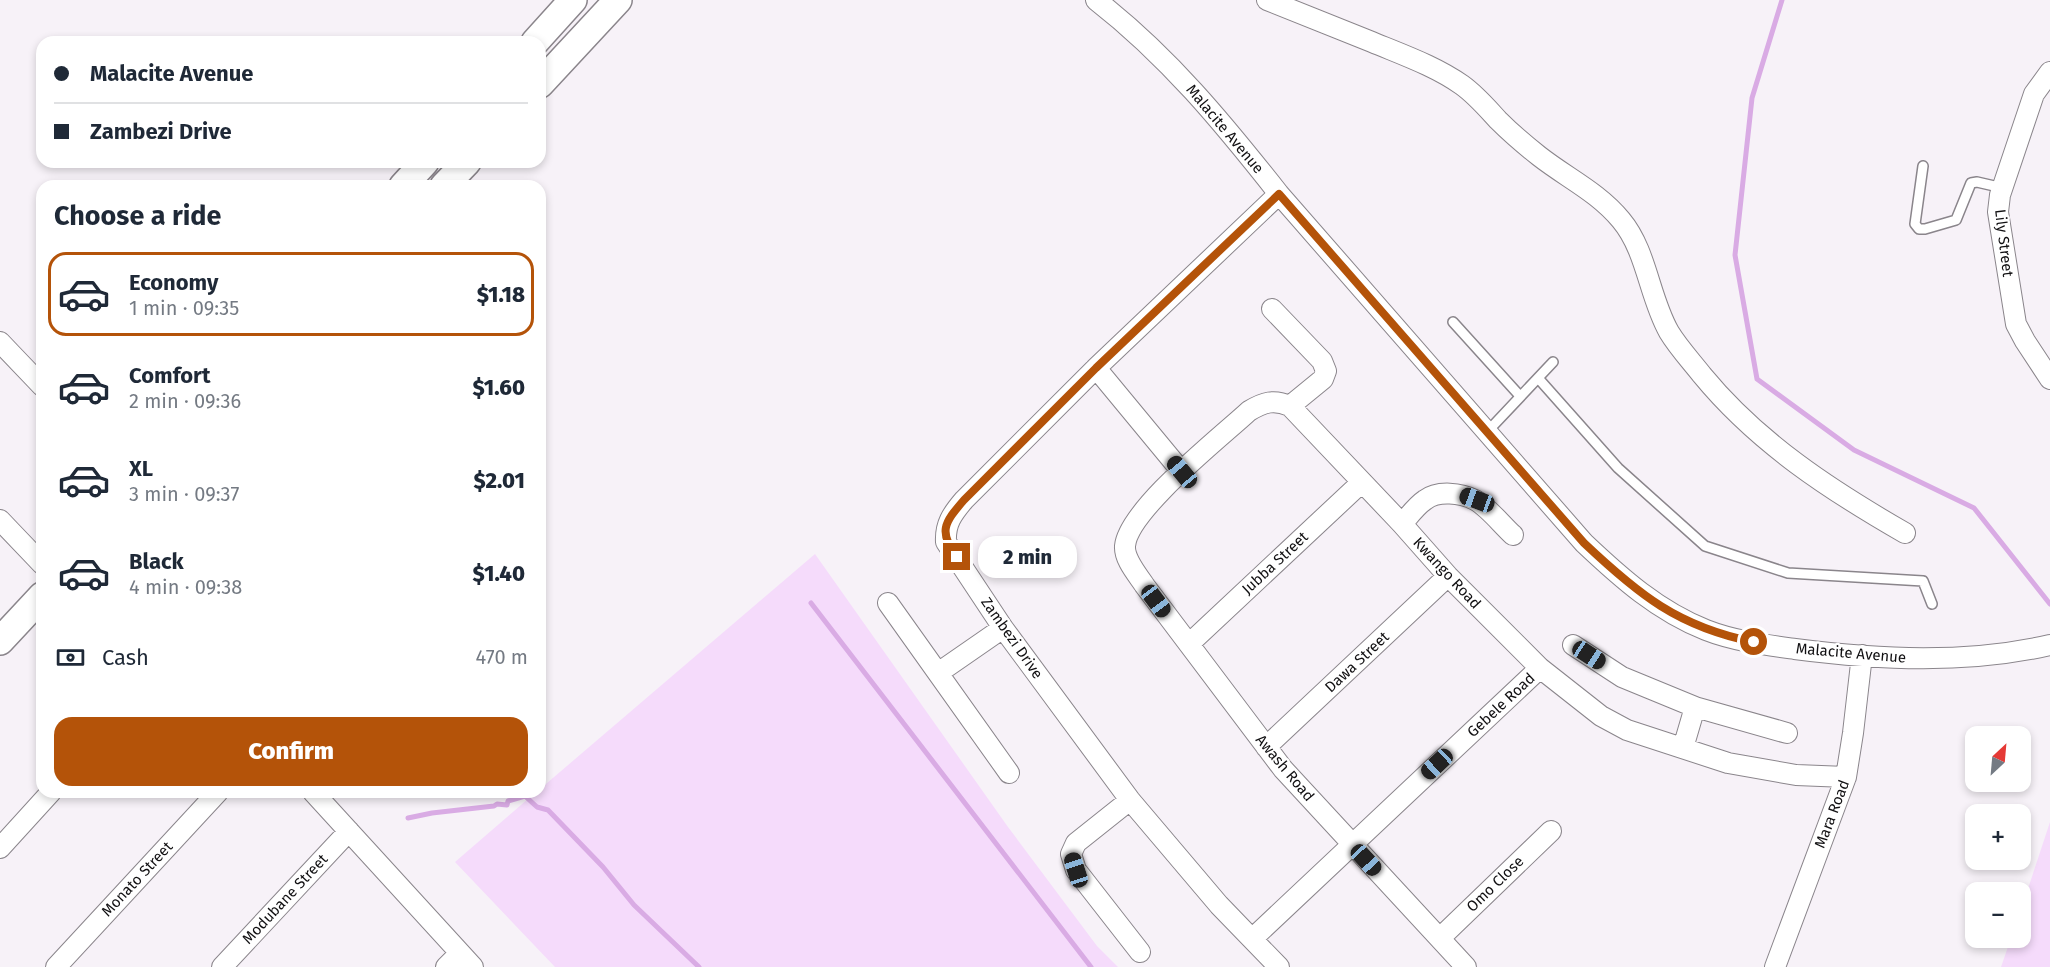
<!DOCTYPE html>
<meta charset="utf-8">
<style>
body{margin:0;font-family:"Fira Sans",sans-serif;background:#f2f2f3;color:#1f2937;height:100vh;display:flex;flex-direction:column;font-size:22px;white-space:nowrap}
*{box-sizing:border-box;margin:0}
p{font-size:20px;color:#747a83}
.icon{flex:none;width:33px;height:33px;fill:none;stroke:currentColor;stroke-width:2;stroke-linecap:round;stroke-linejoin:round}
.map{position:relative;flex:1;overflow:hidden}
.sheet{position:absolute;left:36px;top:180px;width:510px;height:618px;display:flex;flex-direction:column;background:#fff;border-radius:18px;box-shadow:0 3px 9px #0003}
.sheet>*{flex:none}
.guide{position:absolute;left:36px;top:36px;width:510px;height:132px;border-radius:18px;box-shadow:0 3px 9px #0003;display:grid;align-content:center;height:132px;padding:0 18px;background:#fff}
.needle{width:39px;rotate:26deg}
.controls{position:absolute;left:1965px;top:726px;display:grid;gap:12px}
.controls a{display:grid;place-items:center;width:66px;height:66px;border-radius:12px;background:#fff;box-shadow:0 3px 9px #0003;font-size:30px}
.end{position:absolute;width:27px;height:27px;margin:-14px;border:8px solid #b45309;background:#fff;box-shadow:0 0 0 3px #fff}
.from{border-radius:50%}
.bubble{position:absolute;height:42px;border-radius:18px;background:#fff;box-shadow:0 3px 9px #0003;font-size:20px;font-weight:800;line-height:42px;text-align:center}
.car{position:absolute;width:18px;height:36px;margin:-18px -9px;border-radius:8px;box-shadow:0 0 4px 2px #0007;background:linear-gradient(#222 24%,#8ab4d8 0 40%,#222 0 76%,#8ab4d8 0 86%,#222 0)}
.guide b{display:flex;align-items:center;gap:21px;height:57px;font-size:22px}
.guide b+b{border-top:2px solid #e0e1e3}
.guide i{width:15px;height:15px;background:#1f2937}
ul{padding:0;list-style:none}
li{display:flex;align-items:center;gap:18px;height:84px;margin:0 12px 9px;padding:0 6px;border:3px solid transparent;border-radius:18px}
li div{flex:1}
li b{display:block;font-size:22px}
li em{font-style:normal;font-weight:800}
li.active{border-color:#b45309}
li>.icon{width:54px;height:54px;stroke-width:1.5}
h2{padding:0 18px;font-size:27px;line-height:72px}
.pay{display:flex;align-items:center;gap:15px;height:66px;padding:0 18px;font-size:22px}
.pay p{margin-inline-start:auto}
.action{display:flex;gap:12px;margin-top:auto;padding:12px 18px}
.action a{flex:1;height:69px;border-radius:18px;background:#b45309;color:#fff;font-size:24px;font-weight:800;line-height:69px;text-align:center}
.map>svg:first-child{display:block}
.green{fill:#f5dbfb}
.lines{fill:none;stroke-linecap:round;stroke-linejoin:round}
.stream{stroke:#d9abe4;stroke-width:5}
.lane-casing{stroke:#8a858b;stroke-width:12}
.street-casing{stroke:#8a858b;stroke-width:22}
.secondary-casing{stroke:#8a858b;stroke-width:30}
.lane{stroke:#fff;stroke-width:9}
.street{stroke:#fff;stroke-width:20}
.secondary{stroke:#fff;stroke-width:27}
.route{stroke:#b45309;stroke-width:8}
.labels{text-anchor:middle;stroke-width:4.5;stroke-linejoin:round;paint-order:stroke}
.street-label{font-size:15px;fill:#111012;stroke:#fff}
</style>
<div class="map">
<svg width="2050" height="967" viewBox="0 0 2050 967">
<rect width="100%" height="100%" fill="#f7f2f8"/>
<path class="green" d="M815 554 1008 827 1097 946 1118 967H555L455 862 536 792H540V789Z
M2050 822V967H2001L2011 938H2020L2021 910Z"/>
<g class="lines">
<path class="stream" d="M1782 0 1752 98 1735 255 1757 379 1854 450 1974 508 2050 604
M811 603 1091 967
M408 818 432 813 494 806 497 804 507 805 508 801 525 796 537 807 548 810 603 867 634 905 699 967"/>
<defs>
<path id="lane" d="M1923 166 1915 224 1919 229H1925L1956 220 1971 183 1977 182 2003 188
M1453 322 1520 396
M1538 378 1618 468 1705 546 1788 573 1923 581 1932 604
M1487 432 1553 362"/>
<path id="street" d="M1096 0C1168 56 1223 123 1279 194L1584 543C1621 578 1658 611 1706 630 1734 641 1766 645 1795 649 1880 660 1967 664 2050 645
M1267 0C1302 14 1337 28 1372 42 1403 55 1435 66 1462 85 1476 95 1487 108 1498 120 1511 133 1525 145 1539 156 1567 178 1598 192 1621 220 1647 251 1649 297 1669 332 1678 347 1691 361 1702 375 1758 443 1830 490 1905 533
M2050 72 2034 94 2000 195 1998 212 2016 324 2025 341 2050 379
M1279 194 1096 368 964 500C952 514 945 524 946 542L1003 628 1130 800 1219 905 1279 967
M1272 309 1322 361 1326 371 1323 379 1290 406
M0 342 42 386
M1096 368 1182 472
M0 520 42 564
M1402 524C1409 516 1416 506 1425 500 1438 490 1461 493 1475 500 1487 506 1502 525 1513 535
M888 603 1009 773
M1189 644 1362 482
M1573 645 1622 677 1695 707 1683 748
M938 673 1003 628
M1695 707 1787 733
M1266 747 1448 576
M313 792 473 967
M1130 800 1076 843 1071 854 1076 870 1140 952
M0 848 51 792
M1440 938 1551 831
M1252 939 1540 668
M56 967 218 792
M222 967 349 831
M446 967 460 953
M1466 967 1283 769 1145 586C1138 575 1124 560 1125 546 1128 510 1221 437 1249 411 1264 402 1274 399 1290 406L1402 524 1448 576 1540 668 1601 716 1627 730 1728 763 1796 775 1846 777
M1775 967 1846 777 1853 733 1862 655"/>
<path id="secondary" d="M535 42 573 0
M540 84 618 0
M403 186 425 162
M444 186 467 162
M0 641 42 596"/>
</defs>
<use href="#lane" class="lane-casing"/>
<use href="#street" class="street-casing"/>
<use href="#secondary" class="secondary-casing"/>
<use href="#lane" class="lane"/>
<use href="#street" class="street"/>
<use href="#secondary" class="secondary"/>
</g>
<g class="lines">
<path class="route" d="M957 557C938 532 944 523 964 500L1096 368 1279 194 1584 543C1638 594 1678 627 1754 642"/>
</g>
<g class="labels">
<g class="street-label">
<text transform="translate(1225 129) rotate(50)" y="5">Malacite Avenue</text>
<text transform="translate(2004 243) rotate(83)" y="5">Lily Street</text>
<text transform="translate(1275 563) rotate(-43)" y="5">Jubba Street</text>
<text transform="translate(1447 573) rotate(47)" y="5">Kwango Road</text>
<text transform="translate(1012 638) rotate(55)" y="5">Zambezi Drive</text>
<text transform="translate(1851 653) rotate(5)" y="5">Malacite Avenue</text>
<text transform="translate(1357 662) rotate(-43)" y="5">Dawa Street</text>
<text transform="translate(1501 705) rotate(-43)" y="5">Gebele Road</text>
<text transform="translate(1285 768) rotate(50)" y="5">Awash Road</text>
<text transform="translate(1832 814) rotate(-69)" y="5">Mara Road</text>
<text transform="translate(137 879) rotate(-47)" y="5">Monato Street</text>
<text transform="translate(1495 884) rotate(-44)" y="5">Omo Close</text>
<text transform="translate(285 899) rotate(-47)" y="5">Modubane Street</text>
</g>
</g>
</svg>
<div class="controls">
<a><svg class="needle" viewBox="-14 -14 28 28"><path d="M0-13l5 13h-10z" fill="#e53935"/><path d="M0 13l5-13h-10z" fill="#747a83"/></svg></a>
<a>+</a>
<a>−</a>
</div>
<i class="end from" style="left:1754px;top:642px"></i>
<i class="end" style="left:957px;top:557px"></i>
<div class="bubble" style="left:978px;top:536px;width:99px">2 min</div>
<i class="car" style="left:1182px;top:472px;rotate:320deg"></i>
<i class="car" style="left:1477px;top:500px;rotate:290deg"></i>
<i class="car" style="left:1156px;top:601px;rotate:143deg"></i>
<i class="car" style="left:1589px;top:655px;rotate:123deg"></i>
<i class="car" style="left:1437px;top:764px;rotate:227deg"></i>
<i class="car" style="left:1366px;top:860px;rotate:137deg"></i>
<i class="car" style="left:1076px;top:870px;rotate:342deg"></i>
<div class="guide">
<b><i class="from"></i>Malacite Avenue</b>
<b><i></i>Zambezi Drive</b>
</div>
<section class="sheet">
<h2>Choose a ride</h2>
<ul>
<li class="active"><svg class="icon" aria-label="car" viewBox="0 0 24 24"><path d="M5 17H2v-5l4-1 3-4h7l3 4 3 1v5h-3M9 17h6M6 11h13"/><circle cx="7" cy="17" r="2"/><circle cx="17" cy="17" r="2"/></svg><div><b>Economy</b><p>1 min · 09:35</p></div><em>$1.18</em></li>
<li><svg class="icon" aria-label="car" viewBox="0 0 24 24"><path d="M5 17H2v-5l4-1 3-4h7l3 4 3 1v5h-3M9 17h6M6 11h13"/><circle cx="7" cy="17" r="2"/><circle cx="17" cy="17" r="2"/></svg><div><b>Comfort</b><p>2 min · 09:36</p></div><em>$1.60</em></li>
<li><svg class="icon" aria-label="car" viewBox="0 0 24 24"><path d="M5 17H2v-5l4-1 3-4h7l3 4 3 1v5h-3M9 17h6M6 11h13"/><circle cx="7" cy="17" r="2"/><circle cx="17" cy="17" r="2"/></svg><div><b>XL</b><p>3 min · 09:37</p></div><em>$2.01</em></li>
<li><svg class="icon" aria-label="car" viewBox="0 0 24 24"><path d="M5 17H2v-5l4-1 3-4h7l3 4 3 1v5h-3M9 17h6M6 11h13"/><circle cx="7" cy="17" r="2"/><circle cx="17" cy="17" r="2"/></svg><div><b>Black</b><p>4 min · 09:38</p></div><em>$1.40</em></li>
</ul>
<div class="pay"><svg class="icon" aria-label="cash" viewBox="0 0 24 24"><path d="M3 7h18v10H3z"/><circle cx="12" cy="12" r="2"/></svg>Cash<p>470 m</p></div>
<div class="action"><a>Confirm</a></div>
</section>
</div>
